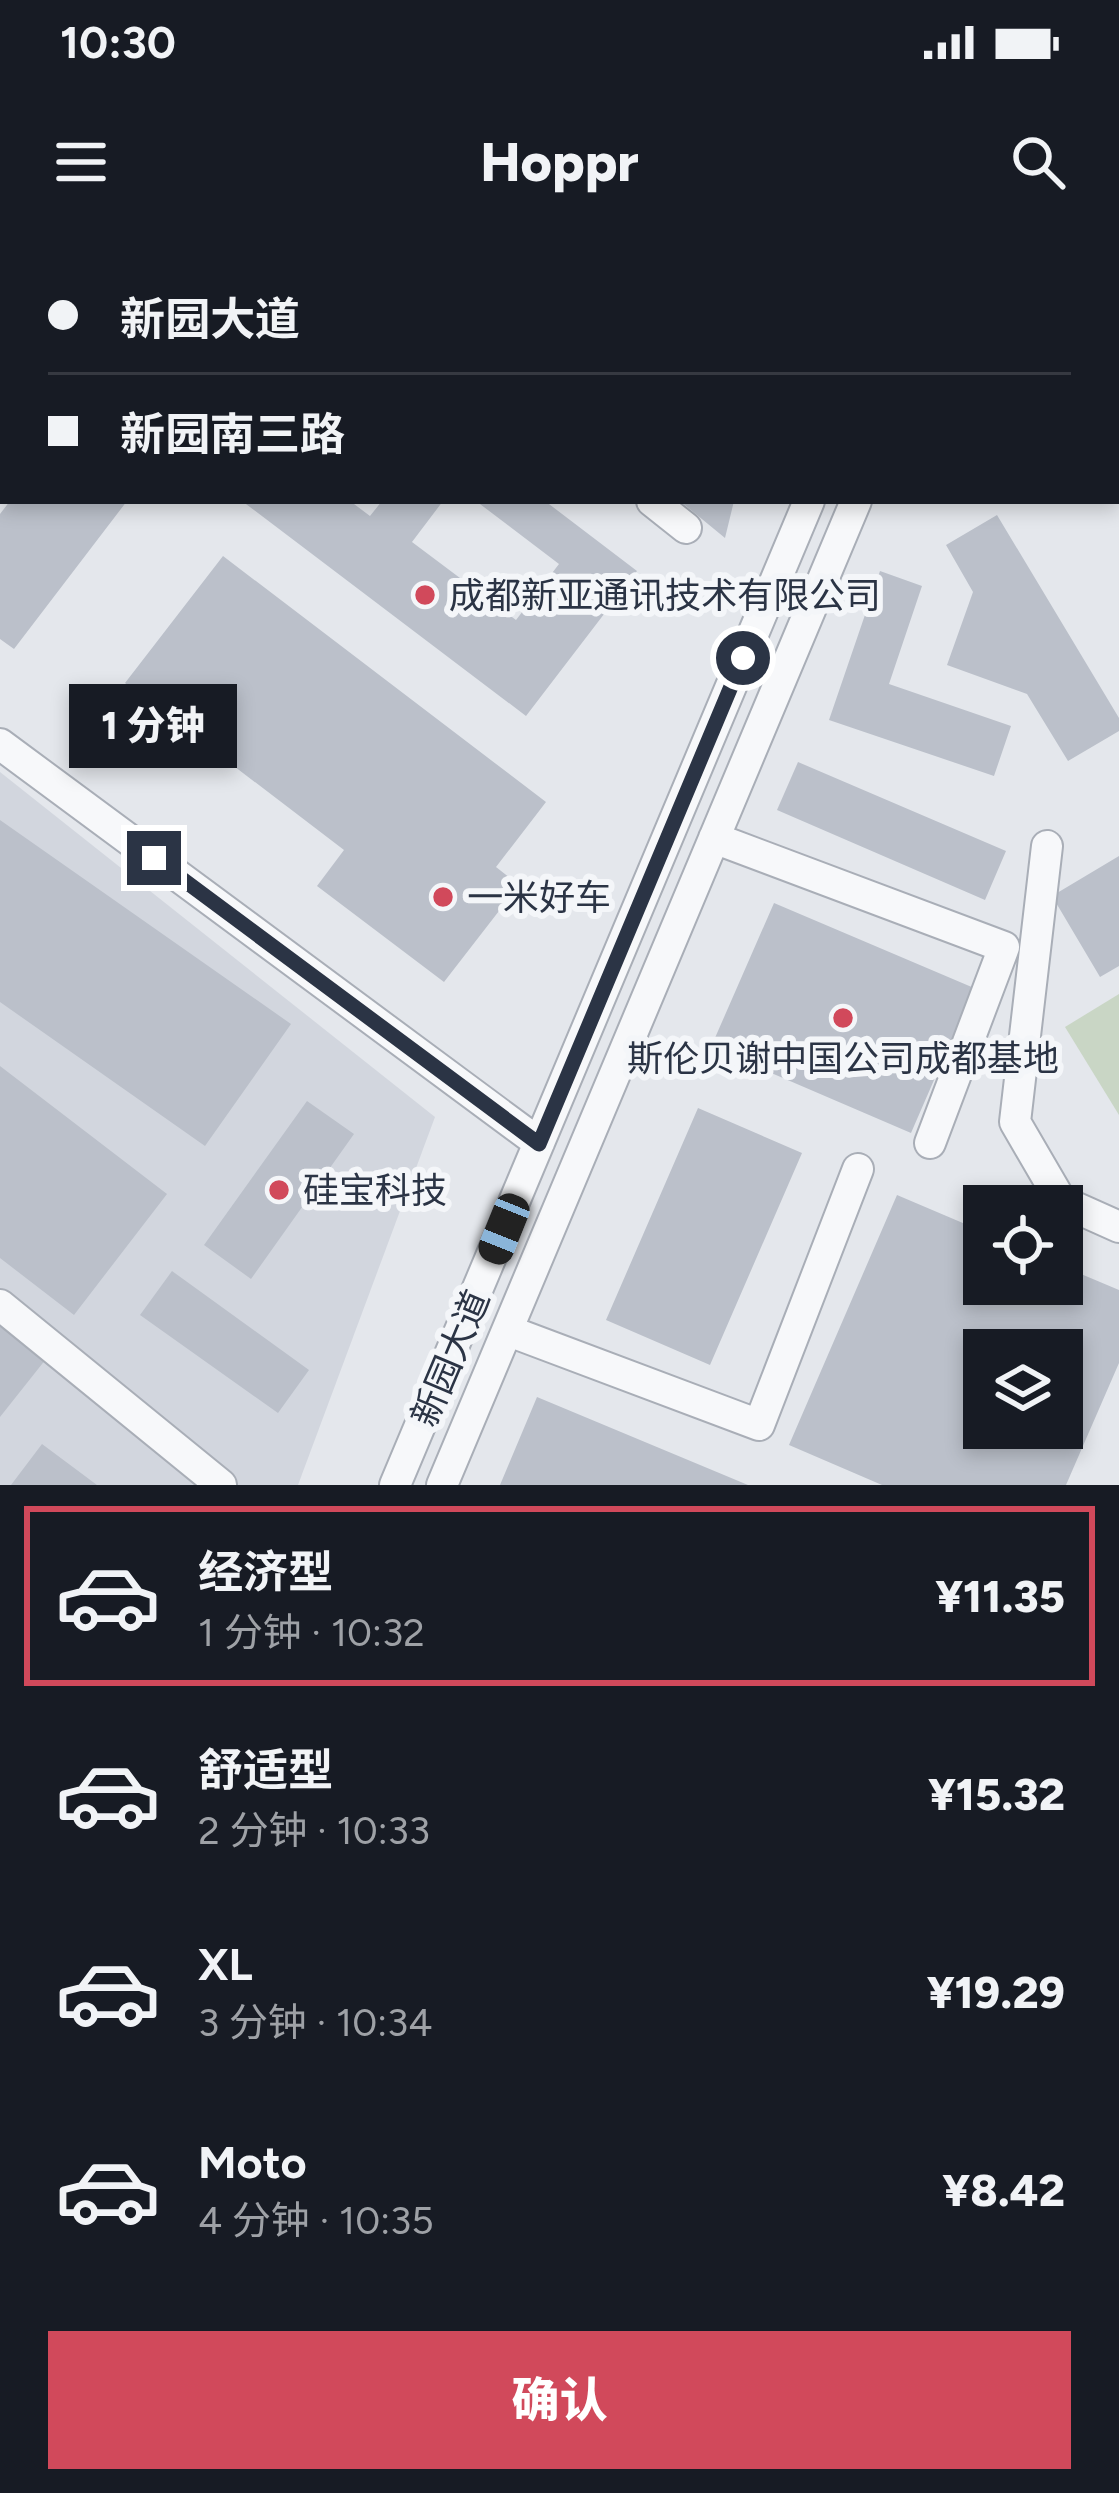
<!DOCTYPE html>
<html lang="zh">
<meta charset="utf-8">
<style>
body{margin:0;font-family:Figtree,"Noto Sans SC",sans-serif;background:#242831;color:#f1f3f6;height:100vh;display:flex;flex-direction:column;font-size:45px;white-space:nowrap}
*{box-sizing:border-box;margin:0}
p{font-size:39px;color:#9ea1a6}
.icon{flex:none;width:66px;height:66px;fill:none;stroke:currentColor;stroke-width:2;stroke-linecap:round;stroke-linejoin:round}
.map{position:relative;height:1245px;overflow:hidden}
.details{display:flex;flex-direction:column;background:#171b24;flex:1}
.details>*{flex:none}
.hud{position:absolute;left:0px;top:0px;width:1119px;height:264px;box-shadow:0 6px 18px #0003;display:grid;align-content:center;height:264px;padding:0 48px;background:#171b24}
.buttons{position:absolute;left:963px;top:945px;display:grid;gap:24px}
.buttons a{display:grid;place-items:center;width:120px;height:120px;border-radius:0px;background:#171b24;box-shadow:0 6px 18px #0003;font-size:60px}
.end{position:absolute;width:54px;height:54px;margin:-27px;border:15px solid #2b3445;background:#fff;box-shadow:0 0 0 6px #fff}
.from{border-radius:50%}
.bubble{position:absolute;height:84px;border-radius:0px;background:#171b24;box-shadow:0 6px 18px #0003;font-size:39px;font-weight:800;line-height:84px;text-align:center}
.car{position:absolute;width:36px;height:72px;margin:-36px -18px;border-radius:15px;box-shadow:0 0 9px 3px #0007;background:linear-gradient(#222 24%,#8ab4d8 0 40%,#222 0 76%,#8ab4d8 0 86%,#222 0)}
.hud b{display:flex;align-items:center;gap:42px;height:114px;font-size:45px}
.hud b+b{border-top:3px solid #363941}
.hud i{width:30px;height:30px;background:#f1f3f6}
ul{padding:21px 0 0;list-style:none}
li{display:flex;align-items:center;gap:36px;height:180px;margin:0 24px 18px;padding:0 24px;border:6px solid transparent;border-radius:0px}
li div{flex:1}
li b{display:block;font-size:45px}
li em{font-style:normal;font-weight:800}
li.on{border-color:#d1495b}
li>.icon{width:108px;height:108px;stroke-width:1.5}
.primary-button{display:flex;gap:24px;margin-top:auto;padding:24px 48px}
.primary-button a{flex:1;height:138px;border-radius:0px;background:#d1495b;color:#fff;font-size:48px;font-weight:800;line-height:138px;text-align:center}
.status{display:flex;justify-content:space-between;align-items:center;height:84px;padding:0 60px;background:#171b24;direction:ltr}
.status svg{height:33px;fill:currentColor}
header{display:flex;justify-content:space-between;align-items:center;height:156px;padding:0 48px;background:#171b24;font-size:54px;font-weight:800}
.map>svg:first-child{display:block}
.built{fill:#d2d6de}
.green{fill:#c9d6c5}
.building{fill:#bbc0ca;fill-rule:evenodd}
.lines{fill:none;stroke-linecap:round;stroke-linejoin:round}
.minor-casing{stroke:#a9aeb7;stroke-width:34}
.minor{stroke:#f7f8fa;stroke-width:30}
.route{stroke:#2b3445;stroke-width:15}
.poi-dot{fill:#d1495b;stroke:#f4f6f9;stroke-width:4.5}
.labels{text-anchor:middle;stroke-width:12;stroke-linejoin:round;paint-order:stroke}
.poi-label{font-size:36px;fill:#2b3445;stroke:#f4f6f9;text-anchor:start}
.street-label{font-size:36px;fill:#2b3445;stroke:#f4f6f9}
</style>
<div class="status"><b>10:30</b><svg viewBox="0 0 49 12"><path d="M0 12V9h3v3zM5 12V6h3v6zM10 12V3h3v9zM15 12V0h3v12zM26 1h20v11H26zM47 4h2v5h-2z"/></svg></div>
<header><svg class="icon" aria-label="menu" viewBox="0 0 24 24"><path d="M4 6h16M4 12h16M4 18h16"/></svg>Hoppr<svg class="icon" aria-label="search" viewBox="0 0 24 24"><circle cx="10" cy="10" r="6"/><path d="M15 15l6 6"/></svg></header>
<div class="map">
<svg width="1119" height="1245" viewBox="0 0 1119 1245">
<rect width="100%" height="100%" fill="#e4e7ec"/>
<path class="built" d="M0 532 435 877 298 1245H0Z"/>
<path class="green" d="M1119 754V875L1065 787Z"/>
<path class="building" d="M10 261H127L14 409 0 399V274Z
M242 261H350L370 276 382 261H443L412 302 516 380 559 324 476 261H545L637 331 526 476Z
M680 261H734L725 298Z
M997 275 1119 478V491L1068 521 1027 454 947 425 973 352 946 305Z
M223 316 546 562 496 627 519 645 444 742 317 646 344 610 125 443Z
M880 331 922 346 889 444 1011 486 994 536 829 480Z
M798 522 1006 611 985 660 777 570Z
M0 580 291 784 205 906 0 762Z
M1119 616V726L1100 737 1052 656Z
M774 663 974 748 911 893 711 807Z
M0 826 167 954 74 1075 0 1018Z
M307 861 354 894 251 1039 204 1005Z
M698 868 802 913 710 1125 606 1080Z
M897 955 984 992V1044H1062V1026L1119 1050V1123L1066 1245H882L789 1205ZM984 1110H1062V1188H984Z
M172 1031 309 1130 278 1173 140 1075Z
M0 1082 46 1119 0 1177Z
M537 1157 748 1245H500Z
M42 1204 97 1245H11Z"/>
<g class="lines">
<defs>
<path id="minor" d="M327 0 331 3
M1062 0 1064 3
M918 3 919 0
M965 3 966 0
M1116 84 1119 89
M652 261 686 288
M0 504 539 903
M714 598 1004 707 930 903
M1047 606 1015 882 1061 961 1119 987
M0 1065 221 1245
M509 1091 759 1185 858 929
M395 1245 809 261
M442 1245 856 261"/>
</defs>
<use href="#minor" class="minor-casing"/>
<use href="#minor" class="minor"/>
</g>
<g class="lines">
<path class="route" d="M154 618 539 904 743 418"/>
</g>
<g class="poi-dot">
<circle cx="425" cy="355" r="12"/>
<circle cx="443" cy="657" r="12"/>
<circle cx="843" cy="778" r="12"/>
<circle cx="279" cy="950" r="12"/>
</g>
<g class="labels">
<g class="poi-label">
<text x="449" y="368">成都新亚通讯技术有限公司</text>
<text x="467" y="670">一米好车</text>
<text x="843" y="831" text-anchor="middle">斯伦贝谢中国公司成都基地</text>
<text x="303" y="963">硅宝科技</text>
</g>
<g class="street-label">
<text transform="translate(450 1118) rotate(-67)" y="13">新园大道</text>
</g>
</g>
</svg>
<div class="buttons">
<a><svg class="icon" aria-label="locate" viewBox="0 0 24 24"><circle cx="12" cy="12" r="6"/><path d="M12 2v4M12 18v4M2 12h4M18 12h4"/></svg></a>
<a><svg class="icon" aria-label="layers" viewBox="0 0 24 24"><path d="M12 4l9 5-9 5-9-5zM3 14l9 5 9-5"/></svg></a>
</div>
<i class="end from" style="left:743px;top:418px"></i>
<i class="end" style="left:154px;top:618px"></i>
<div class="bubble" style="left:69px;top:444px;width:168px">1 分钟</div>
<i class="car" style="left:504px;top:989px;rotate:202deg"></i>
<div class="hud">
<b><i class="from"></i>新园大道</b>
<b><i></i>新园南三路</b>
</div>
</div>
<section class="details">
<ul>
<li class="on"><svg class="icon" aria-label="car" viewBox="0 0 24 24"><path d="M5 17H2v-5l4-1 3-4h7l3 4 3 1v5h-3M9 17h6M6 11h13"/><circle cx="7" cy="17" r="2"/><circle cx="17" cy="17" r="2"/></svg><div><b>经济型</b><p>1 分钟 · 10:32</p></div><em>¥11.35</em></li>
<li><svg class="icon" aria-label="car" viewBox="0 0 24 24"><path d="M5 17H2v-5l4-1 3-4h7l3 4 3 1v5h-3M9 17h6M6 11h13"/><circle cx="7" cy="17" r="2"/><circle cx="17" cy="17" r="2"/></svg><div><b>舒适型</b><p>2 分钟 · 10:33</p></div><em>¥15.32</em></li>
<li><svg class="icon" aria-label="car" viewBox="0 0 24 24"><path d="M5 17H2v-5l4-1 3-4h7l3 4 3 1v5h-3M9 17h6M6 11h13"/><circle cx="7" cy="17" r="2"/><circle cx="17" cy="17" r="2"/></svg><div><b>XL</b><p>3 分钟 · 10:34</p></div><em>¥19.29</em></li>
<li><svg class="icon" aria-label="car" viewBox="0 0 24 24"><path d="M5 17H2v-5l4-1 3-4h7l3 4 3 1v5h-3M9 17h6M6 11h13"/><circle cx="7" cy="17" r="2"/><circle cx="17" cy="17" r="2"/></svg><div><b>Moto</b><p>4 分钟 · 10:35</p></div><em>¥8.42</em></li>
</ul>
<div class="primary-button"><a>确认</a></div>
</section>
